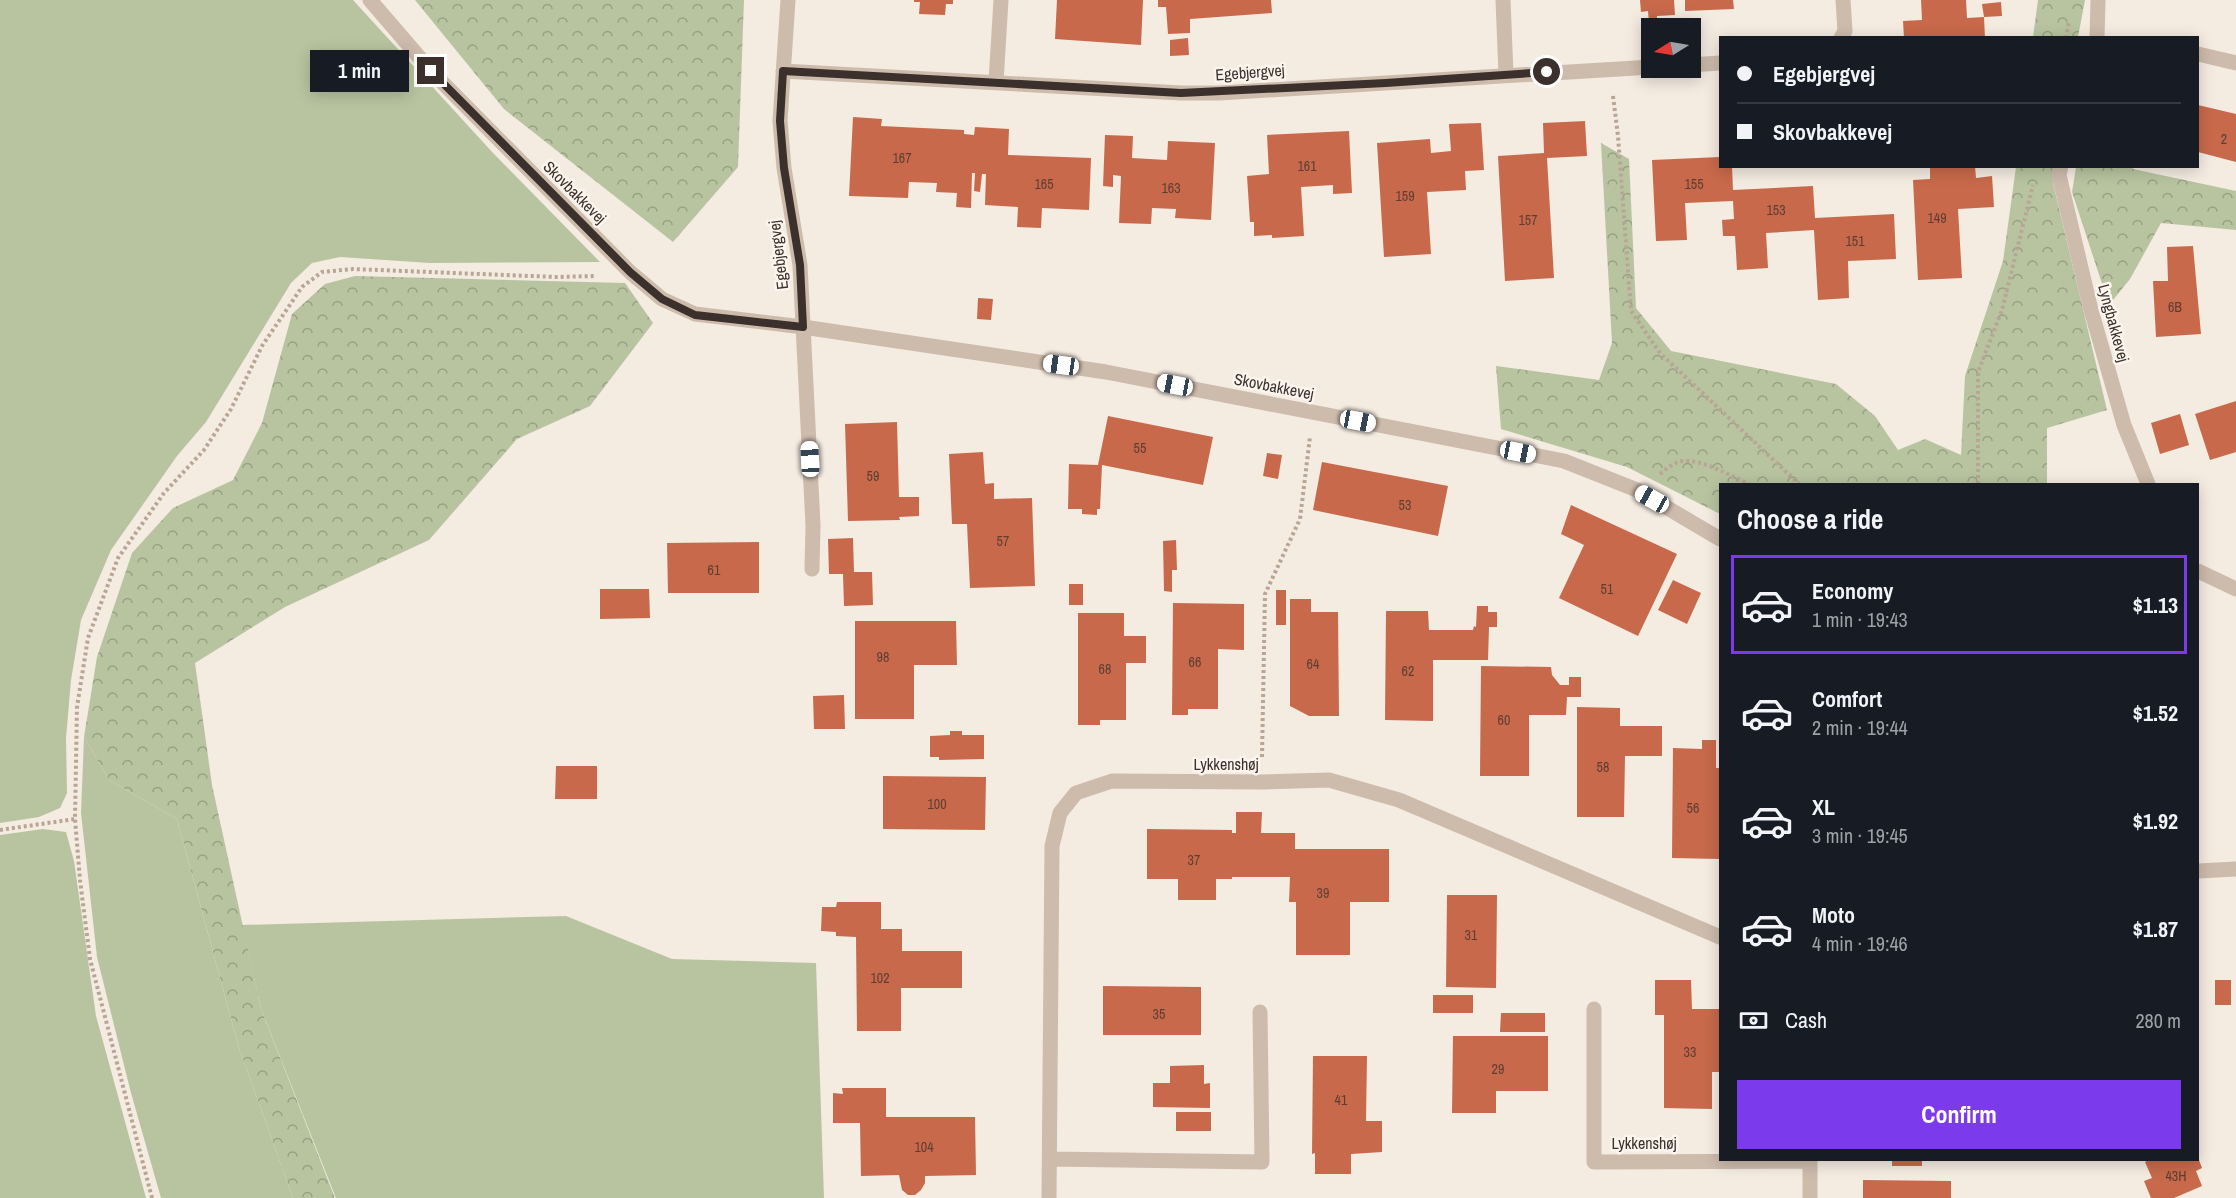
<!DOCTYPE html>
<meta charset="utf-8">
<style>
body{margin:0;font-family:"Archivo Narrow",sans-serif;background:#242831;color:#f1f3f6;height:100vh;display:flex;flex-direction:column;font-size:22px;white-space:nowrap}
*{box-sizing:border-box;margin:0}
p{font-size:20px;color:#9ea1a6}
.icon{flex:none;width:33px;height:33px;fill:none;stroke:currentColor;stroke-width:2;stroke-linecap:round;stroke-linejoin:round}
.map{position:relative;flex:1;overflow:hidden}
.details{position:absolute;left:1719px;top:483px;width:480px;height:678px;display:flex;flex-direction:column;background:#171b24;border-radius:0px;box-shadow:0 3px 15px #0003}
.details>*{flex:none}
.banner{position:absolute;left:1719px;top:36px;width:480px;height:132px;border-radius:0px;box-shadow:0 3px 15px #0003;display:grid;align-content:center;height:132px;padding:0 18px;background:#171b24}
.needle{width:39px;rotate:259deg}
.controls{position:absolute;left:1641px;top:18px;display:grid;gap:12px}
.controls a{display:grid;place-items:center;width:60px;height:60px;border-radius:0px;background:#171b24;box-shadow:0 3px 15px #0003;font-size:30px}
.end{position:absolute;width:27px;height:27px;margin:-14px;border:8px solid #3b302b;background:#fff;box-shadow:0 0 0 3px #fff}
.from{border-radius:50%}
.bubble{position:absolute;height:42px;border-radius:0px;background:#171b24;box-shadow:0 3px 15px #0003;font-size:20px;font-weight:700;line-height:42px;text-align:center}
.car{position:absolute;width:18px;height:36px;margin:-18px -9px;border-radius:8px;box-shadow:0 0 4px 2px #0007;background:linear-gradient(#fff 24%,#345 0 40%,#fff 0 76%,#345 0 86%,#fff 0)}
.banner b{display:flex;align-items:center;gap:21px;height:57px;font-size:22px}
.banner b+b{border-top:2px solid #363941}
.banner i{width:15px;height:15px;background:#f1f3f6}
ul{padding:0;list-style:none}
li{display:flex;align-items:center;gap:18px;height:99px;margin:0 12px 9px;padding:0 6px;border:3px solid transparent;border-radius:0px}
li div{flex:1}
li b{display:block;font-size:22px}
li em{font-style:normal;font-weight:700}
li.on{border-color:#7c3aed}
li>.icon{width:54px;height:54px;stroke-width:1.5}
h2{padding:0 18px;font-size:27px;line-height:72px}
.pay{display:flex;align-items:center;gap:15px;height:66px;padding:0 18px;font-size:22px}
.pay p{margin-inline-start:auto}
.button{display:flex;gap:12px;margin-top:auto;padding:12px 18px}
.button a{flex:1;height:69px;border-radius:0px;background:#7c3aed;color:#fff;font-size:24px;font-weight:700;line-height:69px;text-align:center}
.map>svg:first-child{display:block}
.grass{fill:#b8c4a0}
.forest{fill:url(#forest-crowns)}
.building{fill:#c8694b}
.lines{fill:none;stroke-linecap:round;stroke-linejoin:round}
.path{stroke:#b9a596;stroke-width:4;stroke-dasharray:3 3;stroke-linecap:butt}
.street{stroke:#cdbbac;stroke-width:15}
.route{stroke:#3b302b;stroke-width:8}
.labels{text-anchor:middle;stroke-width:5;stroke-linejoin:round;paint-order:stroke}
.number-label{font-size:14px;fill:#5e3e33}
.street-label{font-size:16px;fill:#3b302b;stroke:#fbf5ee}
</style>
<div class="map">
<svg width="2236" height="1198" viewBox="0 0 2236 1198">
<defs>
<pattern id="forest-crowns" width="20" height="18" patternUnits="userSpaceOnUse" patternTransform="scale(1.5)"><rect width="20" height="18" fill="#b8c4a0"/><path d="M2 6a3 3 0 1 1 6 0M12 15a3 3 0 1 1 6 0" fill="none" stroke="#97a083"/></pattern>
</defs>
<rect width="100%" height="100%" fill="#f4ebe1"/>
<path class="grass" d="M0 0H353L493 153 600 262 430 263 340 257 312 263 291 283 206 422 177 456 111 550 81 620 71 680 66 738 67 793 60 808 39 817 0 823Z
M84 737 109 780 177 819 239 1048 293 1198H161L131 1093 97 957 81 813Z
M43 829 66 832 74 861 96 1016 146 1198H0V835Z
M566 916 672 959 816 963 824 1198H336L261 1009 242 925Z"/>
<path class="forest" d="M415 0H744L738 167 673 242 504 109Z
M2038 0H2085L2078 37H2033Z
M1601 143 1629 159 1636 308 1671 351 1836 384 1875 416 1898 450 1925 439 1961 455 1965 376 2003 261 2016 167H2055L2053 183 2107 410 2047 428V484H1720V514L1627 467 1501 429 1496 366 1599 380 1612 343Z
M2076 167H2133V169L2236 191V230L2161 223 2130 279 2109 305 2072 192Z
M355 276 625 283 653 323 590 406 517 439 429 540 285 607 195 663 212 785 261 1009 335 1198H293L239 1048 177 819 109 780 84 737 97 657 132 553 173 508 233 480 262 423 292 314 325 284Z"/>
<path class="building" d="M914 0H953V4H946L945 15 919 14 920 2H914Z
M1057 0H1143L1141 45 1055 39Z
M1158 0H1271L1272 13 1190 19V33L1168 34 1166 7H1158Z
M1640 0H1674L1675 15 1657 16V28H1652V35H1650L1648 11 1641 12Z
M1685 0H1733L1734 9 1685 11Z
M1921 0H1966L1967 18 1984 17 1982 4 2001 2 2002 16 1984 17 1985 38H1904L1903 21 1922 20Z
M1188 38 1189 55 1170 56V40Z
M2198 105 2236 114V162L2198 152Z
M853 117 882 119 881 126 964 130V134L974 135 975 127 1009 129 1008 155 1091 158 1089 210 1042 208 1041 228 1017 227 1018 207 985 205 986 174H982L980 192 974 191 975 173H972L971 208 956 207 957 193 936 192 937 183 909 182 908 198 849 196Z
M1585 121 1587 156 1547 158 1554 278 1505 281 1498 156 1544 153 1543 123Z
M1481 123 1484 170 1465 171 1466 190 1427 192 1431 254 1384 257 1377 143 1430 139 1431 153 1451 151 1449 124Z
M1349 131 1352 193 1333 194V185L1301 187 1304 236 1272 238V235L1254 236V222H1250L1247 176 1269 174 1267 135Z
M1105 135 1133 136 1132 158 1167 160 1168 141 1215 143 1211 220 1175 218 1176 209 1152 208 1151 224 1119 223 1121 176 1113 175V187L1103 186Z
M1720 157V166H1732L1733 190 1813 186 1815 218 1894 214 1896 259 1848 261 1849 298 1818 300 1814 230 1766 233 1768 268 1737 270 1735 236H1723L1722 220 1734 219 1733 201 1685 203 1687 240 1656 241 1652 160Z
M1930 166H1975L1976 178 1992 176 1994 207 1958 209 1962 278 1918 280 1913 180 1930 179Z
M2193 246 2201 334 2156 337 2153 281H2168L2167 247Z
M978 298 993 299 991 320 977 319Z
M2236 401V452L2210 460 2195 414Z
M2180 414 2189 445 2160 454 2151 423Z
M1108 416 1213 437 1203 485 1102 465 1100 509H1097V515L1082 514V509H1068L1069 464 1098 465Z
M897 422 899 497H919V516L899 517 900 520 848 521 845 424Z
M983 452 985 484 994 483V499L1032 498 1035 586 970 588 967 524H952L949 454Z
M1267 453 1282 455 1278 479 1263 476Z
M1322 462 1448 486 1438 536 1313 510Z
M1571 505 1677 554 1638 636 1559 598 1584 545 1561 534Z
M853 538 854 572H872L873 605 844 606 843 574H829L828 539Z
M1176 540 1177 570H1172V592L1164 591 1163 541Z
M759 542V593H668L667 543Z
M1673 580 1701 593 1687 624 1658 610Z
M1069 584H1083V605H1069Z
M600 589H649L650 618 600 619Z
M1276 590H1286V625H1276Z
M1290 599H1311V612H1338L1339 716H1309L1290 706Z
M1173 603 1244 604V650L1218 649V709H1188V715H1172Z
M1477 606H1488V612H1497V627H1489L1488 660H1433V721L1385 720 1386 611H1428L1429 630H1473L1474 626 1476 627Z
M1078 613H1124V636H1146V663H1126V720H1100V725H1078Z
M855 621H956L957 665H914V719H855Z
M1481 666 1551 667 1552 675 1560 685H1569V677H1581V697H1567L1566 715H1529V776H1480Z
M844 695 845 729H814L813 696Z
M1577 707 1620 708V726H1662V756H1625L1624 817H1577Z
M950 731H962V735H984V759L939 760V757H930V736L950 735Z
M1702 740H1716V768H1720V859L1672 858 1673 748 1702 749Z
M556 766H597V799H555Z
M883 776 986 777 985 830 883 829Z
M1236 812H1262L1261 833H1295V849H1389V902H1350V955H1296V902H1289L1290 877H1232V879H1216V900H1178V879H1147V829L1232 830V833H1236Z
M1447 895H1497L1496 988 1446 987Z
M837 902H881V929H902V951H962V988H901V1031H857L856 937 836 936V932L821 931 822 907H836Z
M1655 980H1691L1692 1009H1720V1072H1712V1109L1664 1108V1015H1655Z
M2215 980H2231V1005H2215Z
M1103 986 1201 987V1035H1103Z
M1433 995H1473V1013H1433Z
M1501 1013H1545V1032H1500Z
M1453 1036H1548V1091H1496V1113H1452Z
M1313 1056H1367L1366 1121H1382V1152L1351 1154V1174H1315V1153L1312 1154Z
M1204 1065V1084L1210 1083V1108L1153 1107V1083H1170V1066Z
M842 1088H886V1117H975L976 1175 925 1176V1183L921 1190 915 1195H908L902 1190 899 1175 861 1176 860 1123H833V1093L843 1094Z
M1176 1112H1211V1131H1176Z
M1892 1160H1922V1166H1892Z
M2148 1160H2199L2202 1168 2196 1171 2202 1186 2174 1198H2151L2144 1181 2152 1178 2145 1162Z
M1863 1180 1951 1181V1198H1863Z"/>
<g class="lines">
<path class="path" d="M2066 38 2069 21
M1613 96 1618 136 1631 311 1660 353 1799 484
M1660 474C1665 470 1671 465 1676 463 1695 454 1732 477 1749 484
M1978 484V372L2002 310 2033 185
M1262 757 1265 594 1300 519 1310 437
M0 830 75 819
M152 1198 90 959 80 880 75 819 77 707 88 638 118 558 164 493 204 450 231 409 262 346 302 287 322 272 353 269 556 277 596 276"/>
<path class="street" d="M370 0 431 71 630 272 662 299 695 314 803 327 1106 372 1564 461 1637 490 1720 539
M788 0 780 121 784 168 800 265 813 525 812 569
M1503 0 1506 74
M1841 38 1845 31 1843 0
M2097 38 2098 0
M2198 54 2236 63
M1690 65 1720 63
M783 71 1181 93H1219L1652 67
M996 82 1001 0
M2061 166 2059 175 2091 310 2124 425 2148 484
M2198 571 2236 589
M2198 871 2236 869
M1594 1009V1162L1810 1161
M1050 1159 1262 1162 1260 1012
M1049 1198 1052 846 1060 813 1076 793 1112 781 1262 782 1329 780 1399 800 1720 937
M1810 1198V1160"/>
</g>
<g class="lines">
<path class="route" d="M431 71 630 272 662 299 695 315 803 327 800 265 784 168 780 121 783 71 1181 93 1386 83 1547 72"/>
</g>
<g class="labels">
<g class="number-label">
<text x="2224" y="144">2</text>
<text x="902" y="163">167</text>
<text x="1307" y="171">161</text>
<text x="1044" y="189">165</text>
<text x="1694" y="189">155</text>
<text x="1171" y="193">163</text>
<text x="1405" y="201">159</text>
<text x="1776" y="215">153</text>
<text x="1937" y="223">149</text>
<text x="1528" y="225">157</text>
<text x="1855" y="246">151</text>
<text x="2175" y="312">6B</text>
<text x="1140" y="453">55</text>
<text x="873" y="481">59</text>
<text x="1405" y="510">53</text>
<text x="1003" y="546">57</text>
<text x="714" y="575">61</text>
<text x="1607" y="594">51</text>
<text x="883" y="662">98</text>
<text x="1195" y="667">66</text>
<text x="1313" y="669">64</text>
<text x="1105" y="674">68</text>
<text x="1408" y="676">62</text>
<text x="1504" y="725">60</text>
<text x="1603" y="772">58</text>
<text x="937" y="809">100</text>
<text x="1693" y="813">56</text>
<text x="1194" y="865">37</text>
<text x="1323" y="898">39</text>
<text x="1471" y="940">31</text>
<text x="880" y="983">102</text>
<text x="1159" y="1019">35</text>
<text x="1690" y="1057">33</text>
<text x="1498" y="1074">29</text>
<text x="1341" y="1105">41</text>
<text x="924" y="1152">104</text>
<text x="2176" y="1181">43H</text>
</g>
<g class="street-label">
<text transform="translate(1250 72) rotate(-4)" y="6">Egebjergvej</text>
<text transform="translate(575 192) rotate(45)" y="6">Skovbakkevej</text>
<text transform="translate(778 255) rotate(-97)" y="6">Egebjergvej</text>
<text transform="translate(2114 323) rotate(75)" y="6">Lyngbakkevej</text>
<text transform="translate(1274 386) rotate(11)" y="6">Skovbakkevej</text>
<text x="1226" y="770">Lykkenshøj</text>
<text x="1644" y="1149">Lykkenshøj</text>
</g>
</g>
</svg>
<div class="controls">
<a><svg class="needle" viewBox="-14 -14 28 28"><path d="M0-13l5 13h-10z" fill="#e53935"/><path d="M0 13l5-13h-10z" fill="#9ea1a6"/></svg></a>
</div>
<i class="end from" style="left:1547px;top:72px"></i>
<i class="end" style="left:431px;top:71px"></i>
<div class="bubble" style="left:310px;top:50px;width:99px">1 min</div>
<i class="car" style="left:1061px;top:365px;rotate:278deg"></i>
<i class="car" style="left:1175px;top:385px;rotate:281deg"></i>
<i class="car" style="left:1358px;top:421px;rotate:101deg"></i>
<i class="car" style="left:1518px;top:452px;rotate:101deg"></i>
<i class="car" style="left:810px;top:459px;rotate:357deg"></i>
<i class="car" style="left:1652px;top:499px;rotate:299deg"></i>
<div class="banner">
<b><i class="from"></i>Egebjergvej</b>
<b><i></i>Skovbakkevej</b>
</div>
<section class="details">
<h2>Choose a ride</h2>
<ul>
<li class="on"><svg class="icon" aria-label="car" viewBox="0 0 24 24"><path d="M5 17H2v-5l4-1 3-4h7l3 4 3 1v5h-3M9 17h6M6 11h13"/><circle cx="7" cy="17" r="2"/><circle cx="17" cy="17" r="2"/></svg><div><b>Economy</b><p>1 min · 19:43</p></div><em>$1.13</em></li>
<li><svg class="icon" aria-label="car" viewBox="0 0 24 24"><path d="M5 17H2v-5l4-1 3-4h7l3 4 3 1v5h-3M9 17h6M6 11h13"/><circle cx="7" cy="17" r="2"/><circle cx="17" cy="17" r="2"/></svg><div><b>Comfort</b><p>2 min · 19:44</p></div><em>$1.52</em></li>
<li><svg class="icon" aria-label="car" viewBox="0 0 24 24"><path d="M5 17H2v-5l4-1 3-4h7l3 4 3 1v5h-3M9 17h6M6 11h13"/><circle cx="7" cy="17" r="2"/><circle cx="17" cy="17" r="2"/></svg><div><b>XL</b><p>3 min · 19:45</p></div><em>$1.92</em></li>
<li><svg class="icon" aria-label="car" viewBox="0 0 24 24"><path d="M5 17H2v-5l4-1 3-4h7l3 4 3 1v5h-3M9 17h6M6 11h13"/><circle cx="7" cy="17" r="2"/><circle cx="17" cy="17" r="2"/></svg><div><b>Moto</b><p>4 min · 19:46</p></div><em>$1.87</em></li>
</ul>
<div class="pay"><svg class="icon" aria-label="cash" viewBox="0 0 24 24"><path d="M3 7h18v10H3z"/><circle cx="12" cy="12" r="2"/></svg>Cash<p>280 m</p></div>
<div class="button"><a>Confirm</a></div>
</section>
</div>
